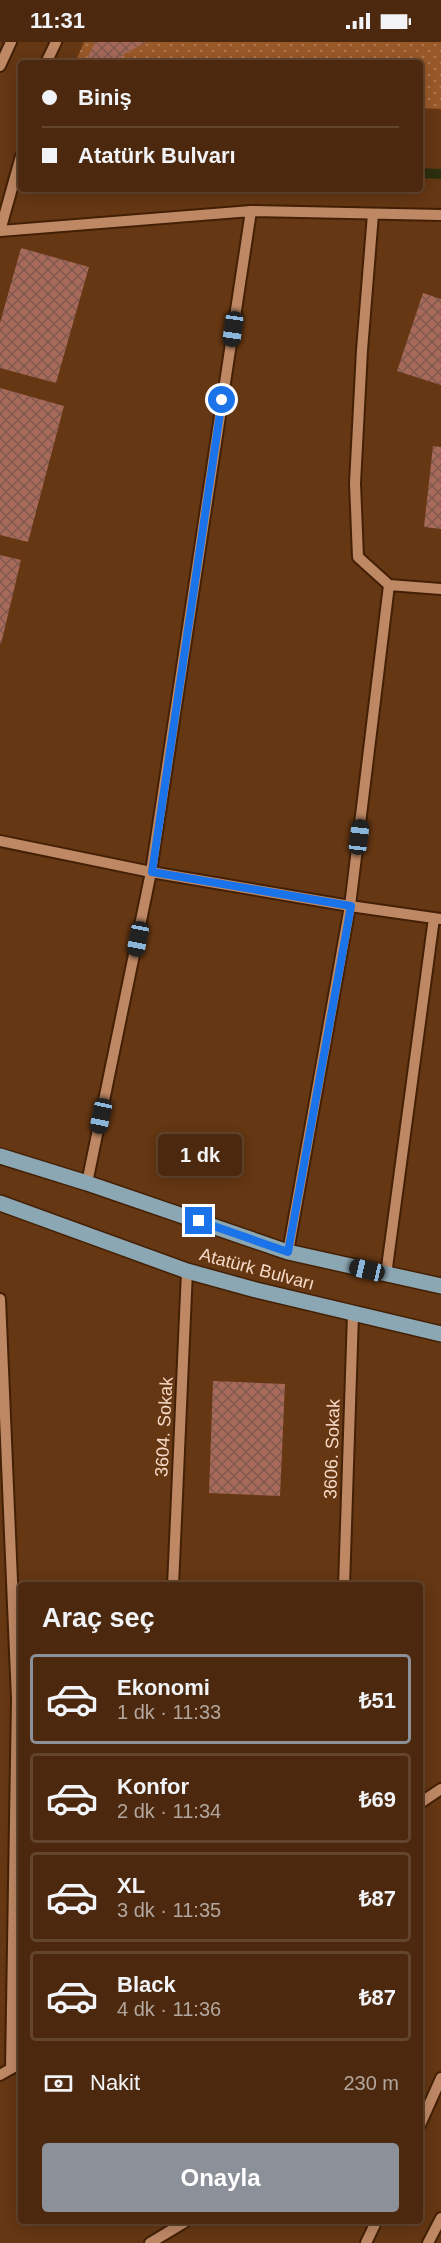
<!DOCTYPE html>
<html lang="tr">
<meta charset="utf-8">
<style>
body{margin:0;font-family:Helvetica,sans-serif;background:#56351c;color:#f1f3f6;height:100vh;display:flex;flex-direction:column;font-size:22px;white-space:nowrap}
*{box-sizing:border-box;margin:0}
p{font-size:20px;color:#b2a69e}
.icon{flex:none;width:33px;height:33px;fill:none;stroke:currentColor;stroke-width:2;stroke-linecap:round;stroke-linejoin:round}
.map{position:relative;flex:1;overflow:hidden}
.details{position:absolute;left:18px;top:1540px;width:405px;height:642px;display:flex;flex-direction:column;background:#4c290e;border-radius:6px;box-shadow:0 3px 15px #0003,0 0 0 2px #63452e}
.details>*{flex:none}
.top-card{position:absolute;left:18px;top:18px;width:405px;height:132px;border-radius:6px;box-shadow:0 3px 15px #0003,0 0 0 2px #63452e;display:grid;align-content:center;height:132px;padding:0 24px;background:#4c290e}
.end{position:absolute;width:27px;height:27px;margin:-14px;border:8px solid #1a73e8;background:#fff;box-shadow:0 0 0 3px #fff}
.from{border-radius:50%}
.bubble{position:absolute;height:42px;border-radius:6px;background:#4c290e;box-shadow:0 3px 15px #0003,0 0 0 2px #63452e;font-size:20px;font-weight:600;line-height:42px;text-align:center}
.car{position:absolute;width:18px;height:36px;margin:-18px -9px;border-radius:8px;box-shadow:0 0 4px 2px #0007;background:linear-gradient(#222 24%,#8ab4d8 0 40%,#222 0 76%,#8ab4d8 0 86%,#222 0)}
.top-card b{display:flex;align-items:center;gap:21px;height:57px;font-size:22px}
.top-card b+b{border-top:2px solid #63452e}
.top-card i{width:15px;height:15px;background:#f1f3f6}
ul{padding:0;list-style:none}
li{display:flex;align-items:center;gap:18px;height:90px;margin:0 12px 9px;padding:0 12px;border:3px solid #63452e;border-radius:6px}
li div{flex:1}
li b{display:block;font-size:22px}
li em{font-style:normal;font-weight:600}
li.active{border-color:#8c9099}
li>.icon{width:54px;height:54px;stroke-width:1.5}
h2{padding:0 24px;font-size:27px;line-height:72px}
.pay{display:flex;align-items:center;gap:15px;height:66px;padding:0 24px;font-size:22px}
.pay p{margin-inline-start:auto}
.button{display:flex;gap:12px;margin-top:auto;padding:12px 24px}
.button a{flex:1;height:69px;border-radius:6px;background:#8c9099;color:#fff;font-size:24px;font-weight:600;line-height:69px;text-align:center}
.status{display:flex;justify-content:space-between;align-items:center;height:42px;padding:0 30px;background:#4c290e;direction:ltr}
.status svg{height:16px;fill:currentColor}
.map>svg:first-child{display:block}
.grass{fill:url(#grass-dots)}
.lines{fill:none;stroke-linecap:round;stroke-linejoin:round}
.stream{stroke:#2c2f0e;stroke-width:10}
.building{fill:url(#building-cross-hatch)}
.minor-casing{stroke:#432005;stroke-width:14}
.major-casing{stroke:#432005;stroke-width:18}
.minor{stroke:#be8865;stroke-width:10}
.major{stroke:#8ca7b4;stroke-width:15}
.route{stroke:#1a73e8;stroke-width:8}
.labels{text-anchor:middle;stroke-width:4.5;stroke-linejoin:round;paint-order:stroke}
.street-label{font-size:18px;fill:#f6d9c6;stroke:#653713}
</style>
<div class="status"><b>11:31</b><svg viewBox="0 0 49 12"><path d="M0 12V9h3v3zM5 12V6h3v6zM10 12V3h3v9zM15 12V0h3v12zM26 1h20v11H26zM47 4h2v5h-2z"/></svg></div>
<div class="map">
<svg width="441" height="2201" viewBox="0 0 441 2201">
<defs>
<pattern id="grass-dots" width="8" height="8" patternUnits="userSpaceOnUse" patternTransform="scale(1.5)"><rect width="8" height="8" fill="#995828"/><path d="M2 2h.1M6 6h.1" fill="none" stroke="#ad7750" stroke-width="1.8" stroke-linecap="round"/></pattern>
<pattern id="building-cross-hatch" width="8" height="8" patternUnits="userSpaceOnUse" patternTransform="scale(1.5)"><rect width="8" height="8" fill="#a6695a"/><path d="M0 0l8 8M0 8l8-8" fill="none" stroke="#81594e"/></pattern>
</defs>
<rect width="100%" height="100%" fill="#653713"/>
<path class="grass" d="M84 0H441V67L420 66V21H75Z"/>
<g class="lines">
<path class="stream" d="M420 131 441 132"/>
</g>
<path class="building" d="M95 0H147L124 12 117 21H89L87 17Z
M21 206 89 225 56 341 0 326V281Z
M423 251 441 257V343L397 329Z
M0 346 64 364 28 500 0 493Z
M433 404 441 405V487L424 485Z
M0 513 21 518 1 602 0 601Z
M213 1339 285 1342 280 1454 209 1451Z"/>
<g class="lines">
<defs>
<path id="minor" d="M46 21 56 0
M0 24 11 0
M373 172 362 308 355 441 358 515 389 543
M0 189 251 169 441 173
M0 189 21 114
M389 543 350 864 441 877
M389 543 441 547
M0 799 151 830 350 864 288 1210
M87 1141 151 830 251 169
M386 1233 434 876
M0 1257 17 1657 11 2027
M173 1544 187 1229
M344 1544 353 1272
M420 1761 441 1747
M0 2033 21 2021
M420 2083 441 2036
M150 2201 185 2180
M366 2201 376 2180
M428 2201 441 2176"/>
<path id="major" d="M0 1114 87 1141 288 1210 441 1244
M0 1161 187 1229 256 1248 441 1292"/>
</defs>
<use href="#minor" class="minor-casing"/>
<use href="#major" class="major-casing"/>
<use href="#minor" class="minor"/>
<use href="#major" class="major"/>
</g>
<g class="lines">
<path class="route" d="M199 1179 288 1210 351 864 152 830 222 358"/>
</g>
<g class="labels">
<g class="street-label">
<text transform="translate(257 1227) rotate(15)" y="6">Atatürk Bulvarı</text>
<text transform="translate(164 1385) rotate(-87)" y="6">3604. Sokak</text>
<text transform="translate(332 1407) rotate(-88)" y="6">3606. Sokak</text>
</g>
</g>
</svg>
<i class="end from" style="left:222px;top:358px"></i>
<i class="end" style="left:199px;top:1179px"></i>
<div class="bubble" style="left:158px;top:1092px;width:84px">1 dk</div>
<i class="car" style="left:233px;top:287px;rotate:188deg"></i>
<i class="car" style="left:359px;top:795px;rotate:7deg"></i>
<i class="car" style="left:138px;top:897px;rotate:191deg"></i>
<i class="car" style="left:101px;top:1074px;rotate:192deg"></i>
<i class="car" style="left:367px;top:1228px;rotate:283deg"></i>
<div class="top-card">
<b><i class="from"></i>Biniş</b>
<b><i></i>Atatürk Bulvarı</b>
</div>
<section class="details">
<h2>Araç seç</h2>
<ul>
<li class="active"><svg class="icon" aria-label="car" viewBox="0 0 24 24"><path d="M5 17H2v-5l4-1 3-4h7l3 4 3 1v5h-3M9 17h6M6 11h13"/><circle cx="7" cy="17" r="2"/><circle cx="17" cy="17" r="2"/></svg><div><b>Ekonomi</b><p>1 dk · 11:33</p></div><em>₺51</em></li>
<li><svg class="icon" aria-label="car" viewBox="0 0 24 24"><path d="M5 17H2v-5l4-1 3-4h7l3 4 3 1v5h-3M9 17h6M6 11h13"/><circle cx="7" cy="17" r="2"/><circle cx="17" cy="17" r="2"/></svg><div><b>Konfor</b><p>2 dk · 11:34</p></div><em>₺69</em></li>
<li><svg class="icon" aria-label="car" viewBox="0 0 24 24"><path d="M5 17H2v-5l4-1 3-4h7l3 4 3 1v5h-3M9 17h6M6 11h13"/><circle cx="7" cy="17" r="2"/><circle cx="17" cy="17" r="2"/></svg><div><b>XL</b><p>3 dk · 11:35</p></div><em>₺87</em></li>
<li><svg class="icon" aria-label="car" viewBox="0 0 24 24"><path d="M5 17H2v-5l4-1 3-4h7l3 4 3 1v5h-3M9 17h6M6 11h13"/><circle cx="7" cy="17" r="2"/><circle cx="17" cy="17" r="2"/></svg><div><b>Black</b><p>4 dk · 11:36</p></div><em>₺87</em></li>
</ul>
<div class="pay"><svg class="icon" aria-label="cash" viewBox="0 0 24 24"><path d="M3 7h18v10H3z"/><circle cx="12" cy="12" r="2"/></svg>Nakit<p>230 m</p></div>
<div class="button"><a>Onayla</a></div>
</section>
</div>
